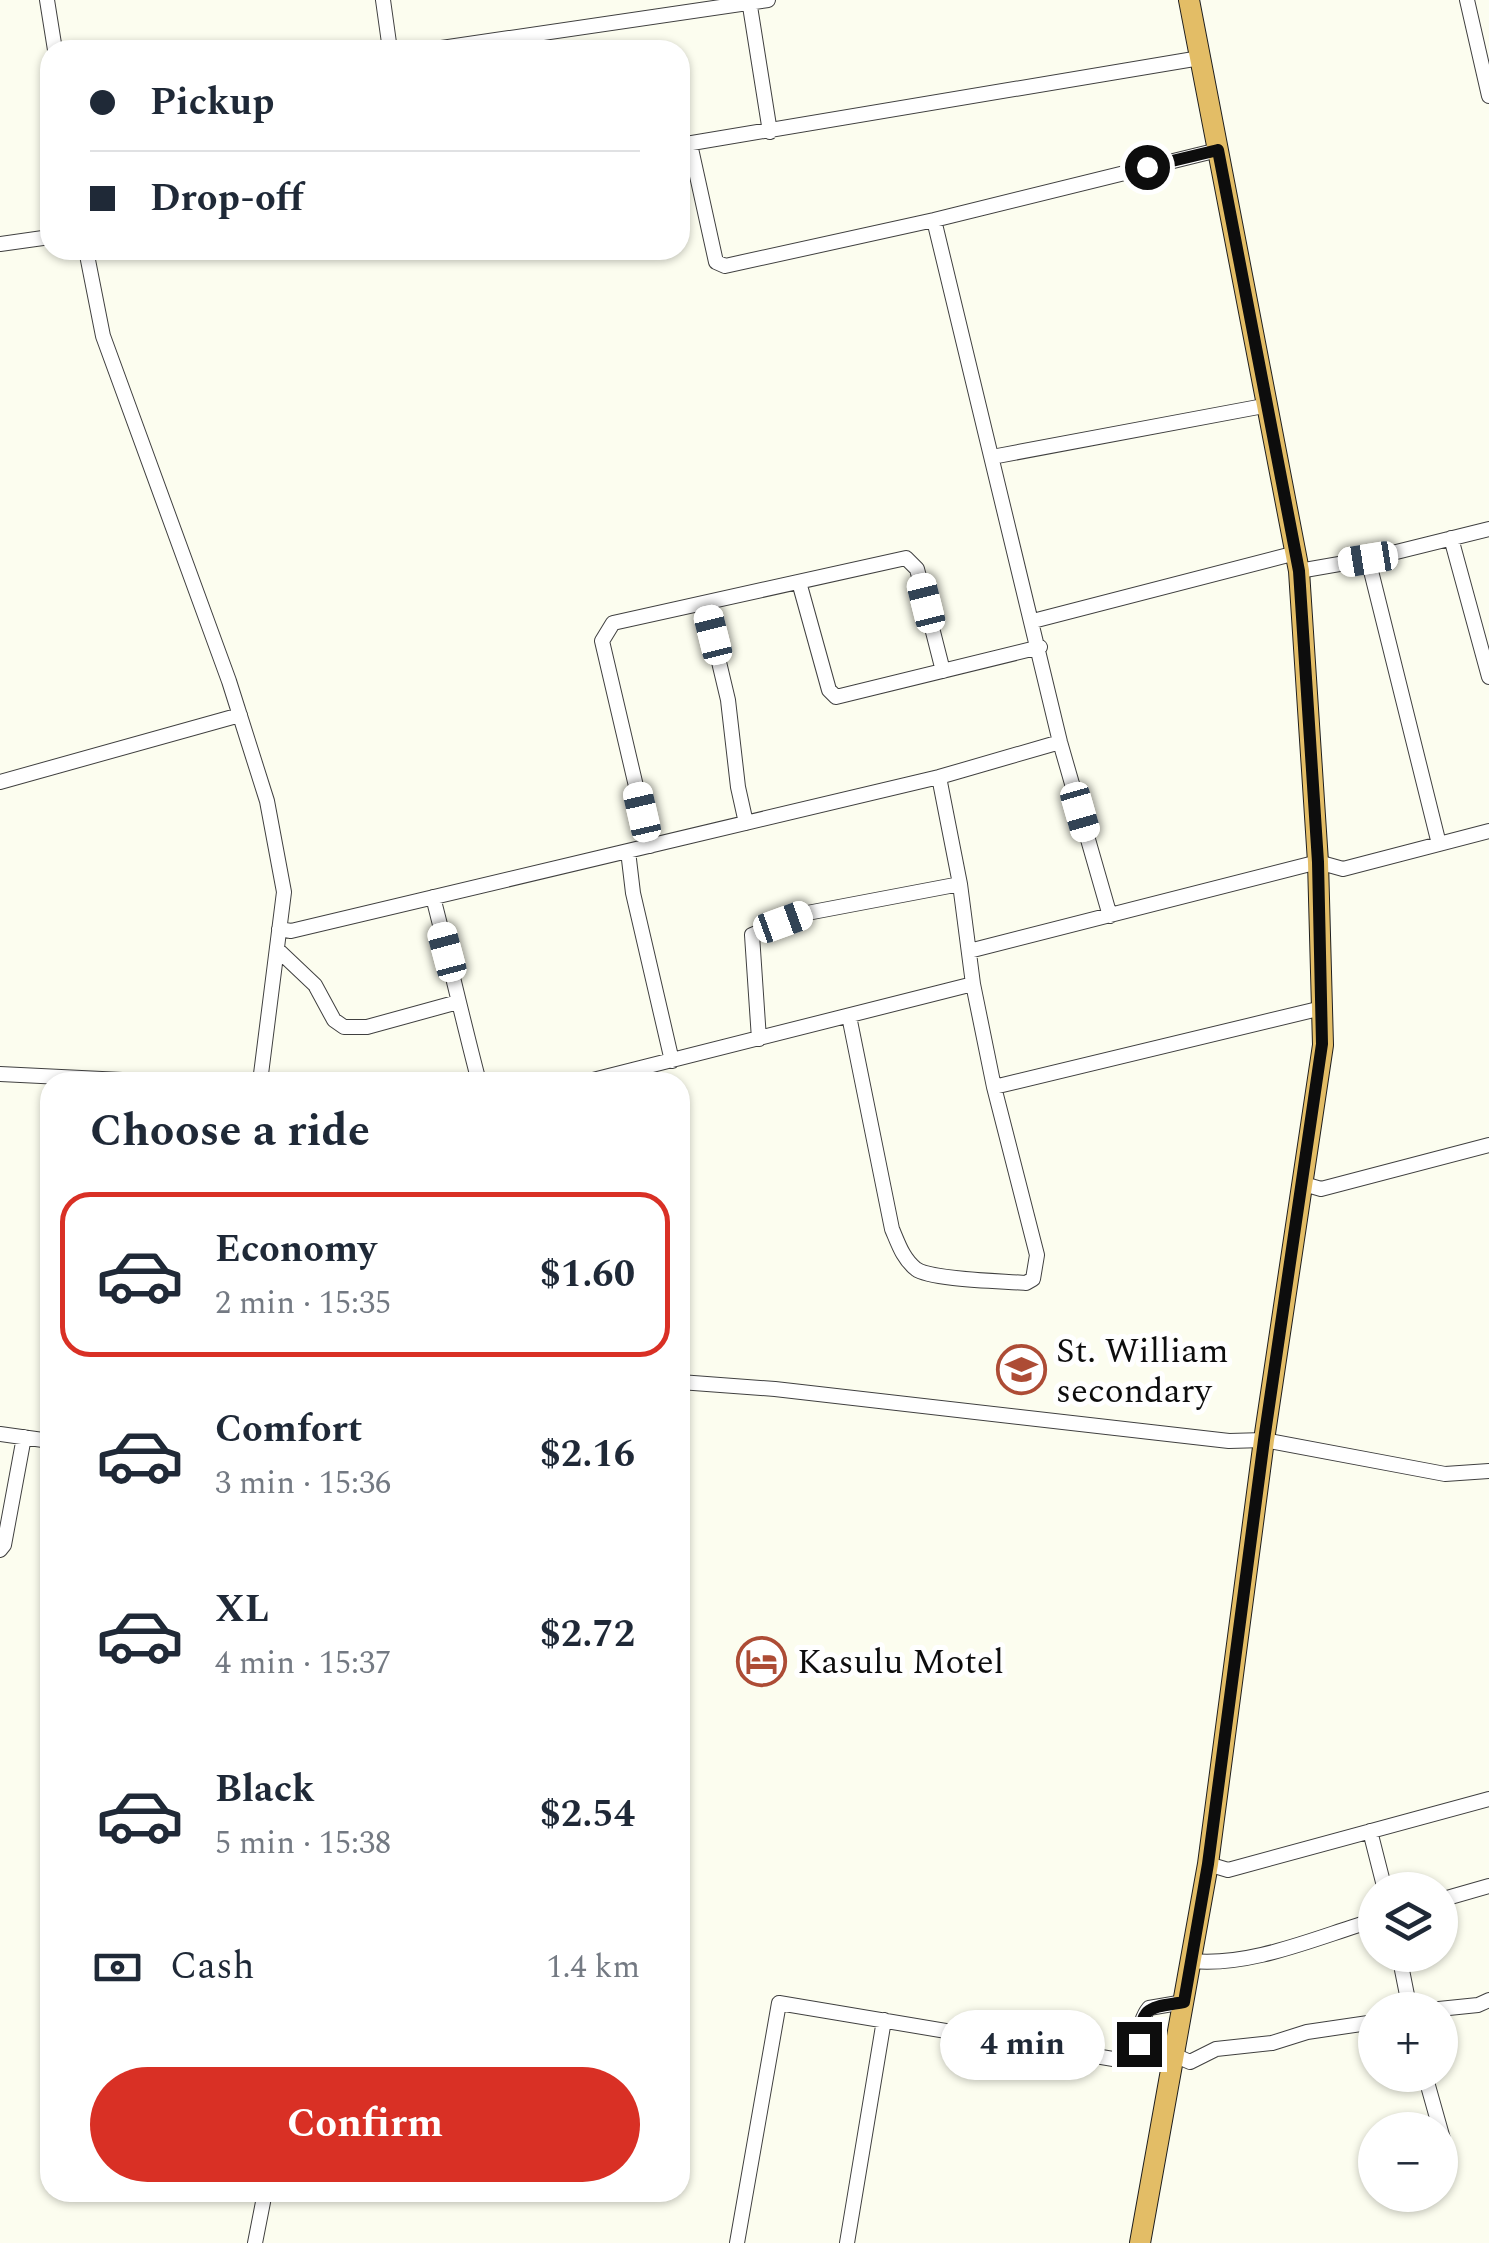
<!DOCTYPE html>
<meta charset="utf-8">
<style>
body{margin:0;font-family:Spectral,serif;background:#f6f6f7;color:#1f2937;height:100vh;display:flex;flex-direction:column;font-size:38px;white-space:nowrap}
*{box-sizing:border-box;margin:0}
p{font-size:32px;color:#747a83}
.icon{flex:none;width:55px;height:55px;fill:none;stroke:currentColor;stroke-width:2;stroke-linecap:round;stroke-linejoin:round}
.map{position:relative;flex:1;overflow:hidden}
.sheet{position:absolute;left:40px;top:1072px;width:650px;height:1130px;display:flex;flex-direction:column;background:#fff;border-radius:30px;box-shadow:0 2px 8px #0004}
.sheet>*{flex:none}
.hud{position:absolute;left:40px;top:40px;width:650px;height:220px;border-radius:30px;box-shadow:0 2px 8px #0004;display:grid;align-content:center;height:220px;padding:0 50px;background:#fff}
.controls{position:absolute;left:1358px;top:1872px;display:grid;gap:20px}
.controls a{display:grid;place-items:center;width:100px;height:100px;border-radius:50%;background:#fff;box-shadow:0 2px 8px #0004;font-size:50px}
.end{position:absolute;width:45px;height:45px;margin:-22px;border:12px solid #0d0d0d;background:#fff;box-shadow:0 0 0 5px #fff}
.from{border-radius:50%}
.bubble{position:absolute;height:70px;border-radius:35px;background:#fff;box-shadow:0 2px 8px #0004;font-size:32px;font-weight:700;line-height:70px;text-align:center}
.car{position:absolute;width:30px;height:60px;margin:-30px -15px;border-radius:12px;box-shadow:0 0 8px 2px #0007;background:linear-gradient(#fff 24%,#345 0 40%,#fff 0 76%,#345 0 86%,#fff 0)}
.hud b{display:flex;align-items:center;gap:35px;height:95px;font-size:38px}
.hud b+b{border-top:2px solid #e0e1e3}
.hud i{width:25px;height:25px;background:#1f2937}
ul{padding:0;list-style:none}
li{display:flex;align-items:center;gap:30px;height:165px;margin:0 20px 15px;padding:0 30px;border:5px solid transparent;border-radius:30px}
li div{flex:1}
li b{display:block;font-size:38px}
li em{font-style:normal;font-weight:700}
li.active{border-color:#d93025}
li>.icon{width:90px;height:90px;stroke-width:1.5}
h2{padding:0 50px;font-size:45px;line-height:120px}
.pay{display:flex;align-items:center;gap:25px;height:110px;padding:0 50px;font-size:38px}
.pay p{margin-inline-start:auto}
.primary-button{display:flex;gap:20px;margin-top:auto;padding:20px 50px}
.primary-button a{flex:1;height:115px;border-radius:60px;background:#d93025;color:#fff;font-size:40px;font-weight:700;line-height:115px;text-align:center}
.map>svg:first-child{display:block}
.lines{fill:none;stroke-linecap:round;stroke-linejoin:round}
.minor-casing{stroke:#404040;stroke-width:16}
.highway-casing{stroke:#1e1e1e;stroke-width:22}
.minor{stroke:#fff;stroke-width:14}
.highway{stroke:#e3bd66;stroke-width:20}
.route{stroke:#0d0d0d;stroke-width:12}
.labels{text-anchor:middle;stroke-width:10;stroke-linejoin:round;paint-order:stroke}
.poi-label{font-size:35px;fill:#0d0d0d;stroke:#fff;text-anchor:start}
</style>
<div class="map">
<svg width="1489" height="2243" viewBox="0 0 1489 2243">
<rect width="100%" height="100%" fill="#fcfdef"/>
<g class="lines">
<defs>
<path id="minor" d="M47 0 55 50
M383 0 390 50
M749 0 770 132
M1467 0 1489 96
M428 50 768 0
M690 144 716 262 725 266 934 220 1218 150
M680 145 1200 58
M934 220 1060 742 1110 916
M0 244 50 237
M86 250 103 336 229 681 267 801 284 892 260 1082
M992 457 1269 405
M1451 538 1489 677
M1368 559 1439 844
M1299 571 1368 559 1489 529
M799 582 829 690 836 697 1040 647
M705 603 728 700 738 787 746 823
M1033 621 1296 553
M0 782 240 715
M650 846 602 641 613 623 906 558 917 569 943 671
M628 851 633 893 672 1061
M433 897C449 959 463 1021 479 1082
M279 929 291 931 939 777 1060 742
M277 949 315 985 334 1020 344 1027H367L458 1002
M969 951 1318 862 1343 869 1489 831
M849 1016 892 1229C898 1243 903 1259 916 1269 931 1280 1004 1281 1026 1283L1033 1279 1037 1255 994 1087 973 984 960 884 939 777
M759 1039 752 935 802 914 960 884
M0 1074 163 1082
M585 1082 973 984
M994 1087 1322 1008
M1304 1184 1321 1189 1489 1145
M680 1382 775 1389 1229 1441 1264 1440 1445 1474 1489 1471
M0 1434 50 1441
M0 1550 4 1545 24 1437
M680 1777V1789
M1370 1831 1385 1890
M1208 1864 1228 1870 1489 1799
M1440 1900 1489 1886
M1399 1955 1410 2010
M1191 1961C1252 1967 1317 1937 1375 1920
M1429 2010 1478 2005 1489 2000
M1174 2055 1190 2062 1216 2049 1272 2043 1307 2032 1375 2022
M1425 2075 1443 2139 1440 2150
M255 2243 265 2192
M737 2243 779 2003 1131 2062C1142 2044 1136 2024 1149 2008L1184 2002
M847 2243 884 2020"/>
<path id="highway" d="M1140 2243 1208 1864 1264 1440 1323 1045 1318 862 1299 571 1189 0"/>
</defs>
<use href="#minor" class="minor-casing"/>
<use href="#highway" class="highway-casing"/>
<use href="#minor" class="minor"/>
<use href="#highway" class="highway"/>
</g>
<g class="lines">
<path class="route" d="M1139 2044C1142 2005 1148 2008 1184 2002L1208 1864 1264 1440 1322 1044 1318 862 1299 571 1218 150 1147 167"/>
</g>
<defs>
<symbol id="school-ring" viewBox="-11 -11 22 22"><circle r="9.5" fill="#fff" stroke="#ad4c35" stroke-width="1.5"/><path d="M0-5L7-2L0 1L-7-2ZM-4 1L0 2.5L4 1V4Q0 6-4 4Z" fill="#ad4c35"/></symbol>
<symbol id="hotel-ring" viewBox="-11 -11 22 22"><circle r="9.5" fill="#fff" stroke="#ad4c35" stroke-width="1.5"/><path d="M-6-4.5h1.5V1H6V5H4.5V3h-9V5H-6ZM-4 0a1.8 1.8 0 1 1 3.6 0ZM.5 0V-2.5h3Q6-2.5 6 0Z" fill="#ad4c35"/></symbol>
</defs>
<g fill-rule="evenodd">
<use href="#school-ring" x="994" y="1342" width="55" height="55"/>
<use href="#hotel-ring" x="734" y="1634" width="55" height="55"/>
</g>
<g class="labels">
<g class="poi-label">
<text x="1056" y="1362">St. William<tspan x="1056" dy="40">secondary</tspan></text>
<text x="797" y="1673">Kasulu Motel</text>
</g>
</g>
</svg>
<div class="controls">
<a><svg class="icon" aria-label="layers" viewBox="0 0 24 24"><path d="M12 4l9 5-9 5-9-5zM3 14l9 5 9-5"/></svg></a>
<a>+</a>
<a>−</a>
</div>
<i class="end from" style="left:1147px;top:167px"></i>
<i class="end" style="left:1139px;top:2044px"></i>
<div class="bubble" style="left:940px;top:2010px;width:165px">4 min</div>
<i class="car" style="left:1368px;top:559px;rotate:261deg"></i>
<i class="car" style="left:926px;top:603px;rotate:346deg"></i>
<i class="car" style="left:713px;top:635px;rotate:346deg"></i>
<i class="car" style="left:642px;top:812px;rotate:347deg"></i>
<i class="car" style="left:1080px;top:812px;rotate:164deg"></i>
<i class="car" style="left:783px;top:922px;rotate:70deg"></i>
<i class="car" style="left:447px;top:952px;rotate:345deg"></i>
<div class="hud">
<b><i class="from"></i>Pickup</b>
<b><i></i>Drop-off</b>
</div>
<section class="sheet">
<h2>Choose a ride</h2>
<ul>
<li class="active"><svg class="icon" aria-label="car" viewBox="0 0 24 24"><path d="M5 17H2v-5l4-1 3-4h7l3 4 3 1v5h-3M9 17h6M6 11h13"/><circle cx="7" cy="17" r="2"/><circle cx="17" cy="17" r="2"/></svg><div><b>Economy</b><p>2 min · 15:35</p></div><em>$1.60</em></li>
<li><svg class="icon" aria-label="car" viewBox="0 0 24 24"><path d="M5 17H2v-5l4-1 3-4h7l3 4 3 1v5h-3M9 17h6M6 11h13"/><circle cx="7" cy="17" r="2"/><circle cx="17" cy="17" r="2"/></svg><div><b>Comfort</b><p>3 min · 15:36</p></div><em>$2.16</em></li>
<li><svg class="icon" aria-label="car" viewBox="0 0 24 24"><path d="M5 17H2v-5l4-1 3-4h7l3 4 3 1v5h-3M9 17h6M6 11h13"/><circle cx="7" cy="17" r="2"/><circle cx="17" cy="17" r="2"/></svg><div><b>XL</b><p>4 min · 15:37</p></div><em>$2.72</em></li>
<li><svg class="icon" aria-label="car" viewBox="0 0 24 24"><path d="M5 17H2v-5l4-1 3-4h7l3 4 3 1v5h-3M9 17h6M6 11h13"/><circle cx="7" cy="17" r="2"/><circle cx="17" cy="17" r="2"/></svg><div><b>Black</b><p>5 min · 15:38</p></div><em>$2.54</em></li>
</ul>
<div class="pay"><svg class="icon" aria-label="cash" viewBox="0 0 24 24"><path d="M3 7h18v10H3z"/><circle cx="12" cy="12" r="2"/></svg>Cash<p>1.4 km</p></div>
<div class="primary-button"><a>Confirm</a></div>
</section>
</div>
